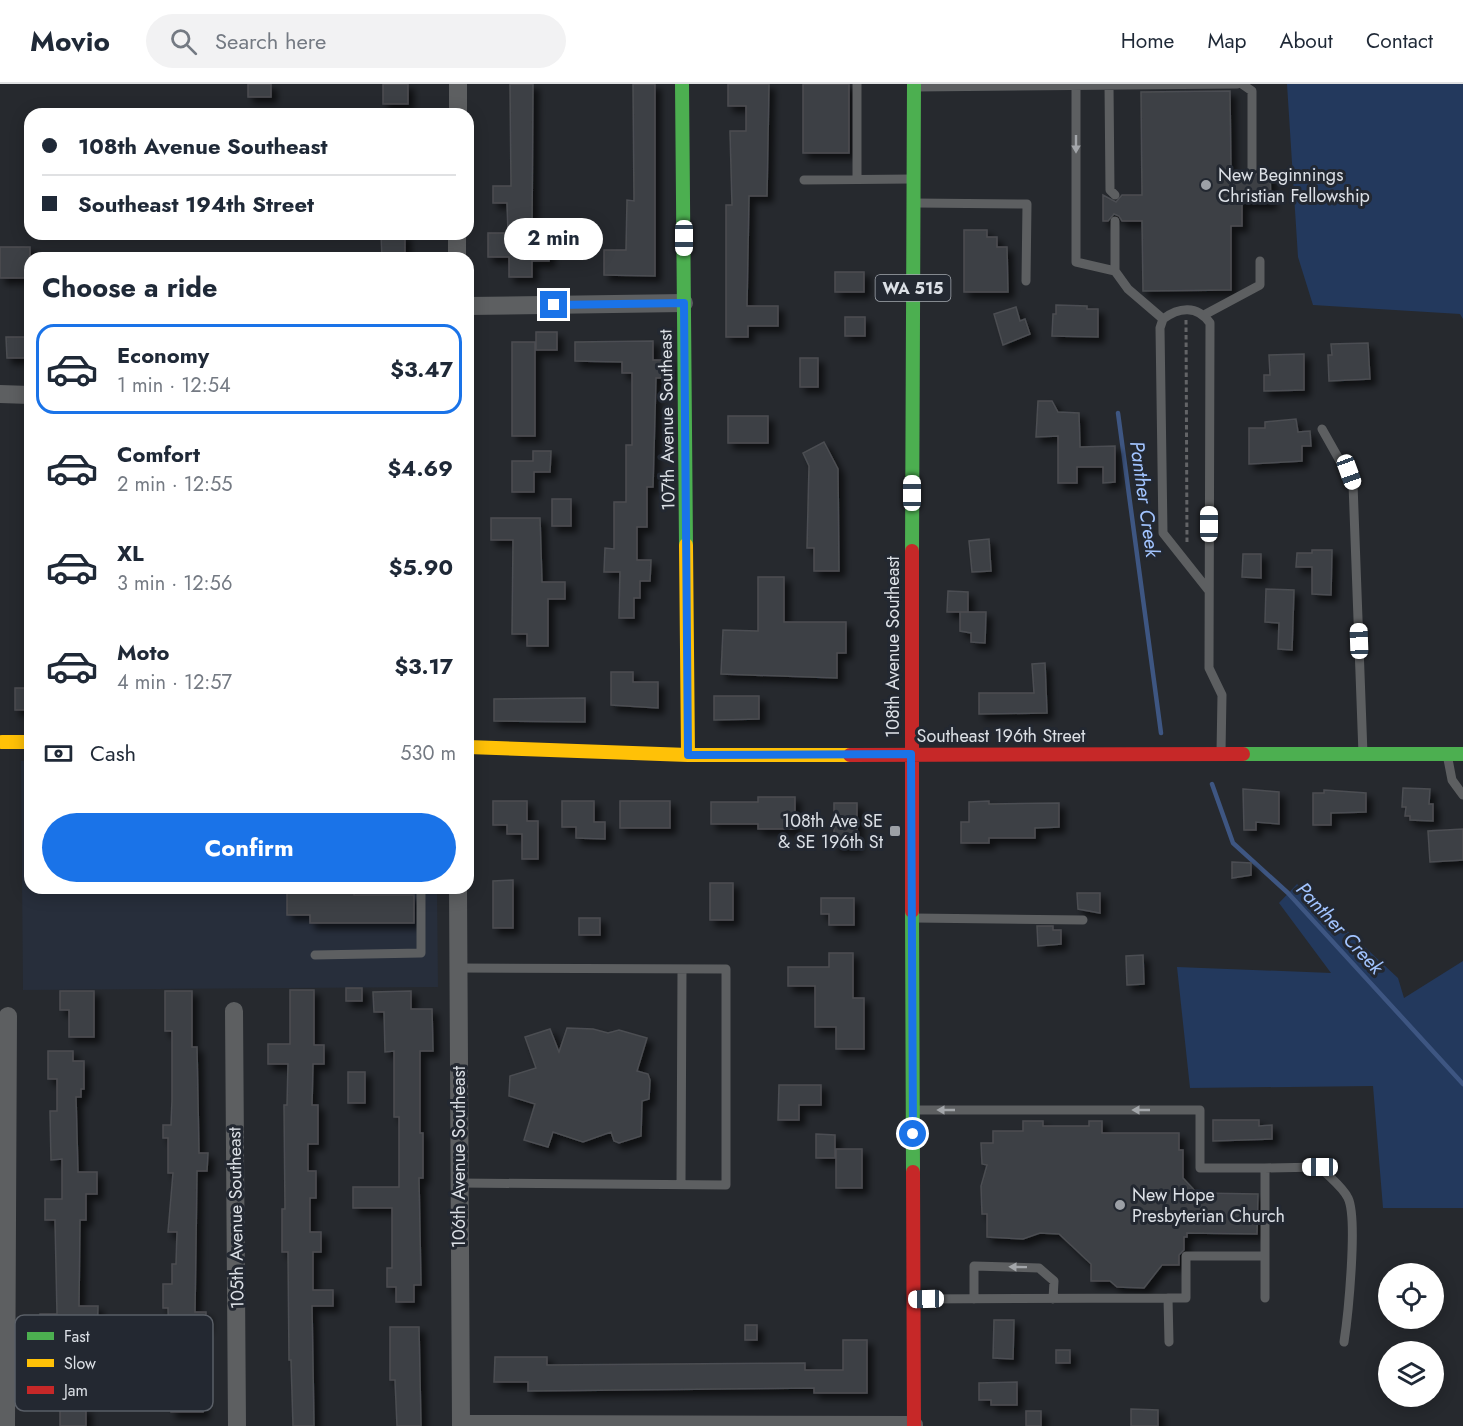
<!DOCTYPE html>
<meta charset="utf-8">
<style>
body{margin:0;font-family:Jost,sans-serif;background:#f2f2f3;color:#1f2937;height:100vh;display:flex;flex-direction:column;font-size:22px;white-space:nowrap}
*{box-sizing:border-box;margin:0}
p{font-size:20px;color:#747a83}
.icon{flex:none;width:33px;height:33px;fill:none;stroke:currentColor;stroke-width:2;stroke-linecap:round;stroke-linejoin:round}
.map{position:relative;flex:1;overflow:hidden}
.drawer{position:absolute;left:24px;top:168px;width:450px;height:642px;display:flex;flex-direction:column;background:#fff;border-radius:18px;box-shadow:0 3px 15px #0003}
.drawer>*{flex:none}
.hud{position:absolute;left:24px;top:24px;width:450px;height:132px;border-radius:18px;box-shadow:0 3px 15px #0003;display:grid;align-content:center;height:132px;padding:0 18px;background:#fff}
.buttons{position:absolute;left:1378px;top:1179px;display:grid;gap:12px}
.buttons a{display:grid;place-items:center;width:66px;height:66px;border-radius:50%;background:#fff;box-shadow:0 3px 15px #0003;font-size:30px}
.end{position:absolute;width:27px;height:27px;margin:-14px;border:8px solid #1a73e8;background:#fff;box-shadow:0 0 0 3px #fff}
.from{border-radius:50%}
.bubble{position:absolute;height:42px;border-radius:21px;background:#fff;box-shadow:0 3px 15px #0003;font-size:20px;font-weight:700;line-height:42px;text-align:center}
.car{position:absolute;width:18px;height:36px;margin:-18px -9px;border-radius:8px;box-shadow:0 0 4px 2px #0007;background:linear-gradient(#fff 24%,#345 0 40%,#fff 0 76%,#345 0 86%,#fff 0)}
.hud b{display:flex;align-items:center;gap:21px;height:57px;font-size:22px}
.hud b+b{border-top:2px solid #e0e1e3}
.hud i{width:15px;height:15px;background:#1f2937}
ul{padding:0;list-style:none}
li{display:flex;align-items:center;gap:18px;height:90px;margin:0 12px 9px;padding:0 6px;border:3px solid transparent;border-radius:18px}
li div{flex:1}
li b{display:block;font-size:22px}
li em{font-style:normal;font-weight:700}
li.selected{border-color:#1a73e8}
li>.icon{width:54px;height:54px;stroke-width:1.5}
h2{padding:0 18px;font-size:27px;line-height:72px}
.pay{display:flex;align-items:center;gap:15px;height:66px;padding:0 18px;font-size:22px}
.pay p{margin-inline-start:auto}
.button{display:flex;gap:12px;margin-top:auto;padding:12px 18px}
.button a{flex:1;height:69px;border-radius:36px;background:#1a73e8;color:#fff;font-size:24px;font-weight:700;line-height:69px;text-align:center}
header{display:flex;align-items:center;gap:36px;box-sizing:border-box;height:84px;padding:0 30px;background:#fff;border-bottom:2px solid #e0e1e3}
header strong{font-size:28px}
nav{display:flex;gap:33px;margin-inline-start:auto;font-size:21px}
.search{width:420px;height:54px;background:#f2f2f3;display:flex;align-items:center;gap:15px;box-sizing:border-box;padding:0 21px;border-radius:33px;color:#747a83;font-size:22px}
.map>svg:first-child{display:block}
.built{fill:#272e3b}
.green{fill:#23395d}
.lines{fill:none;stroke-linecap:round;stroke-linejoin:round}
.stream{stroke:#3e5682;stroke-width:4.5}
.building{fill:#3c3f44;stroke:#4c4e52;stroke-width:1.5;filter:url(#shadow)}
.path{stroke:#636467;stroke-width:3;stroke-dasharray:4.5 3;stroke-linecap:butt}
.lane{stroke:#5d5f61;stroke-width:9}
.street{stroke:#5d5f61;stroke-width:18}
.fast{stroke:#4caf50;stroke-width:14}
.slow{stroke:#ffc107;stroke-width:14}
.jam{stroke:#c62828;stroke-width:14}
.oneway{fill:#a3a6aa}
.route{stroke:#1a73e8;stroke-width:8}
.poi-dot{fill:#9ca0a6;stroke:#232831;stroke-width:2}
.labels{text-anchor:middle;stroke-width:6;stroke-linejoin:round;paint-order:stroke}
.shield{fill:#232831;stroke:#a4a9b0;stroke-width:1.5}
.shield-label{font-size:16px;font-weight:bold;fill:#dce0e6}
.poi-label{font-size:18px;fill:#dce0e6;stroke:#232831;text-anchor:start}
.street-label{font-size:18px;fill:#dce0e6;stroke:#232831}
.water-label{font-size:20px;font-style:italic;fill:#a2c4ff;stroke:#232831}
.key{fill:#232831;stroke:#5a5f67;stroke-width:1.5}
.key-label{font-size:16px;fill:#dce0e6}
</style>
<header>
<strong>Movio</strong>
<div class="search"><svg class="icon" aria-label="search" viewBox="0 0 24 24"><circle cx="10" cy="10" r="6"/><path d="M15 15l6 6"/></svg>Search here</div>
<nav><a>Home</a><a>Map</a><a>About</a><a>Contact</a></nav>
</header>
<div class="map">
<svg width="1463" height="1342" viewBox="0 0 1463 1342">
<defs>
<filter id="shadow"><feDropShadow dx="5.5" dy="5.5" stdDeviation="3" flood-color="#0009"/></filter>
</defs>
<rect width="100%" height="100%" fill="#26292e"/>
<path class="built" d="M21 677H30V804H437L438 903 23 906Z"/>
<path class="green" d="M1287 0H1463V235L1460 230 1313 221 1298 173Z
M1297 800 1398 894 1404 914 1463 877V1124H1383L1373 1002 1190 1004 1177 883 1331 889 1279 819Z"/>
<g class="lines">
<path class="stream" d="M1118 329 1161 649
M1212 700 1233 759 1288 809 1463 1000"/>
</g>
<path class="building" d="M248 0H271V13H248Z
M383 0H408V20H383Z
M510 0H533L532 149H549V177H532V193H509V173H488V149H508L507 119H493V102H511Z
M633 0H655V192L604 191V166H626L627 116 634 117Z
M728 0H769L767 112H749L747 222H778V242H748V253H726V121H732L730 47H746V22H728Z
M803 0H849V69H803Z
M1230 7 1231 90H1270L1271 119H1242V142H1231V206L1143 207 1142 137H1122L1119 132 1114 130 1108 137H1103V111L1116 118 1122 111H1142L1141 8Z
M964 146H987V153H997V163H1007L1008 208H964Z
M381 150H405V174H382Z
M0 163H30V194H0Z
M835 188H864V208H835Z
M1056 221 1087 222V225H1098V253L1052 252 1053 230H1056Z
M1016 223 1020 237 1025 235 1030 250 1003 261 994 230Z
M845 233H865V252H845Z
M536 248H557V266H536Z
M6 253H30V274H7Z
M653 257V276H668V294H656L653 403H647V443H637V476H651L650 497H640V514H634V534H619L620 488H604L605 464 614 465V418H626V361H632V289H622V278L575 277V258Z
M512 258H535V352H512Z
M1368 259 1370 295 1329 297 1328 271H1332L1331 260Z
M1304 270V306L1264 307V291H1270L1269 271Z
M800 274H818V303H800Z
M1038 317H1052L1058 328 1079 329 1080 363 1115 362V398L1103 399V383H1077V399H1058V352L1036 353Z
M728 332H768V359H728Z
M1296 335 1298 348 1310 347 1311 362H1302V377L1249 380V344H1265V338Z
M824 358 838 385 839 487H814V464H807L809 382 803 369Z
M533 367H551L550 388H534V408H512V377H533Z
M552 415H571V442H552Z
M491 434H540L542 498H565V515H548V562H527V550H512L513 456H491Z
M989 455 991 487 972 488 969 457Z
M1312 466H1332L1331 511 1312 510V483H1296L1297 469H1312Z
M1243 470H1261V494L1242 493Z
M758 493H784V538H846V569H837V594L721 590 723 546 758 547Z
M1266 505 1294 506 1292 566 1278 565 1279 539 1265 538Z
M948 507 968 508V528H947Z
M960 528H986L985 559 971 558V549L960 547Z
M1045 579 1047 629 979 630V609H1034L1032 580Z
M611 588H633V598H658V624L611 621Z
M15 604H30V626H15Z
M714 612H759V635L714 636Z
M585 614V638L494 637V615Z
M1403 704 1430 705 1429 720H1433V737L1410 736V732H1405L1406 723H1402Z
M1243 705 1279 708V740L1256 738V746H1244Z
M1324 706 1366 709V728L1331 729V741H1313V709H1324Z
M758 713H795V745H758V740H711V718H758Z
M493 717H527V737H538V775H522V750H507V741H493Z
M562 717H594V738H605V755L576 754V743H562Z
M620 717H670V744H620Z
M989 717V720L1059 719V743L1035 744V754H989V759H961V738H969V718Z
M834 719H857V763H834Z
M1463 745V776L1430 778 1428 747Z
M1232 778 1251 779V791L1232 794Z
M513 796V844H493V797Z
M710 799H733V836H710Z
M287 804H354V811H414V839H310V831H287Z
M1077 809H1100V829L1078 825Z
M821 814H854V841H829V830H821Z
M579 834H600V851H579Z
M1037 842H1053V846H1061V860L1038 862Z
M829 869H853V914H864V965H836V943H815V902H788V883H829Z
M1143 871 1144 900 1127 901 1126 872Z
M346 904H362V917H346Z
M290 906H314V961H324V980H313L312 1021H318V1060H308V1087H316V1114H310V1148H321V1168H313V1206H333V1222H312L314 1342H293L291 1276H289L288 1168H282V1125H285L284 1021H287L288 980H268V960H290Z
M60 907H94V953H69V926H60Z
M165 907H192V963H197L199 1069H208L207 1087H197L196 1160 195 1228H206V1243H195L196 1274H193V1309H203V1328H171L168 1224H163V1200H172V1180H176L177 1148H168L173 1089H168V1054H163V1041H171L172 1016V947H165Z
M411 907V925H432L433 967H420V1049H423V1094H419L421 1201H414V1218H396V1203H387V1184H392V1124H353V1103H399V1033H394V967L385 968 384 928H374L373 908Z
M567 944 593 945 608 949 619 946 647 954 637 987 648 990 650 996 649 1015 642 1017 641 1052 619 1059 614 1057 611 1048 583 1058 553 1048 548 1063 524 1056 535 1020 509 1012 510 992 536 984 525 953 550 945 559 968Z
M48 967H73V977H84V1005H81V1013H76L78 1088H97V1110H86V1136H80L79 1222H98L96 1284H106V1297H98V1307H79V1286H60V1248H40V1230H57L55 1136H45V1115H62V1075L51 1076 50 1027H57V995H48Z
M348 988H365V1019H348Z
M779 1001H821V1021H799V1036H778Z
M1213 1036H1259V1042L1272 1041V1055L1213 1057Z
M1023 1037H1043V1042H1089V1037H1102V1049H1179V1066H1183V1094L1197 1109 1258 1110 1257 1150 1187 1149V1153H1184V1166L1179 1171V1181H1162L1144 1204 1117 1203 1110 1197H1091V1180L1059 1150 1040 1149 1023 1155 987 1153V1130H982L981 1102 987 1081 982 1080 981 1059H993V1047H1023Z
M816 1050 835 1051V1074H816Z
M836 1065H862V1104H836Z
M994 1236H1014L1013 1275 993 1274Z
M745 1241H757V1256H745Z
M390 1243H419L421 1342H397L395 1296H390Z
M843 1256H867V1309H814V1304L528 1307V1298H494L495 1273H547V1281L805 1279V1286H843Z
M1056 1266H1070V1279H1056Z
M1017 1298V1321H991V1316H979V1299Z
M60 1324H86V1342H60Z
M1131 1325 1158 1326V1342H1131Z
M1026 1327H1041V1342H1026Z"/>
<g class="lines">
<path class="path" d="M1186 236 1187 461"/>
<path class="lane" d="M857 0V95
M1242 0 1252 7V85
M1076 1V178L1115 187V137
M1109 1 1110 106 1115 111
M916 3 1237 0
M804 96 911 95
M916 119 1027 120 1026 197
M1115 187 1128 205 1163 235
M1204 231 1260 201V177
M1322 345 1353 400 1363 670
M1209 507 1163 449 1160 244 1163 235C1179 223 1197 221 1210 239L1209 584 1222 611 1221 668
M1447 670 1452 696 1463 711
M914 834 1083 836
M315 871 421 869V804
M458 884 726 885V1101L459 1099
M915 1026H1200V1084H1265V1214
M1265 1084 1320 1083C1329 1093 1343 1103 1348 1114 1358 1134 1348 1232 1344 1258
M681 1100 682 885
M916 1215 1168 1214
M974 1215V1182L1039 1184 1054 1197 1053 1215
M1169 1258 1168 1214H1186V1172H1265"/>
<path class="street" d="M458 30V0
M457 174V150
M468 222 684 219
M0 310 30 311
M458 804 461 1342
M234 927 237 1342
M461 1340 914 1341
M6 1342 8 932"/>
<path class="fast" d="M682 0 686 461
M912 467 914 0
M1243 670H1463
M912 827 913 1088"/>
<path class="slow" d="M686 461 688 671
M2 658H30
M468 663 688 671H850"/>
<path class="jam" d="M850 671 1243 670
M912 827V467
M913 1088 914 1342"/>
</g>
<defs><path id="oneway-solid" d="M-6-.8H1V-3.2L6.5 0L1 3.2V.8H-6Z" transform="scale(1.5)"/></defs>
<g class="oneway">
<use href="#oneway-solid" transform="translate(1076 60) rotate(90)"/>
<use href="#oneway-solid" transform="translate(946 1026) rotate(180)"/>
<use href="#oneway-solid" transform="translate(1141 1026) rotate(180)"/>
<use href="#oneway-solid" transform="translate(1018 1183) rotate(-179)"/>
</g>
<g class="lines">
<path class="route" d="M554 221 684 219 688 671 911 670 913 1050"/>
</g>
<g class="poi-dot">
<circle cx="1206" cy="101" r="6"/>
<rect x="889" y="741" width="12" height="12" rx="3"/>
<circle cx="1120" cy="1121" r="6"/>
</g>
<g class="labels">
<rect class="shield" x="875.5" y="191" width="75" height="26" rx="4.5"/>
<g class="shield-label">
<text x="913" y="210">WA 515</text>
</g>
<g class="poi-label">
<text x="1218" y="97">New Beginnings<tspan x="1218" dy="21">Christian Fellowship</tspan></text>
<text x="883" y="743" text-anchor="end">108th Ave SE<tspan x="883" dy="21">&amp; SE 196th St</tspan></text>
<text x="1132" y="1117">New Hope<tspan x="1132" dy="21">Presbyterian Church</tspan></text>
</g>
<g class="street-label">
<text transform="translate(667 336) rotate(-91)" y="6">107th Avenue Southeast</text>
<text transform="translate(893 563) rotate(-90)" y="6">108th Avenue Southeast</text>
<text x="1001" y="658">Southeast 196th Street</text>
<text transform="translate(459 1073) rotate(-90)" y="6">106th Avenue Southeast</text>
<text transform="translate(236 1134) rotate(-91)" y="6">105th Avenue Southeast</text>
</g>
<g class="water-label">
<text transform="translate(1145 415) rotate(82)" y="7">Panther Creek</text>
<text transform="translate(1340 844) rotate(47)" y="7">Panther Creek</text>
</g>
</g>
<rect x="15" y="1231" width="198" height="96" rx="9" class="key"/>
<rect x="27" y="1248" width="27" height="8" fill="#4caf50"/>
<rect x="27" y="1275" width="27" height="8" fill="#ffc107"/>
<rect x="27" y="1302" width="27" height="8" fill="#c62828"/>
<g class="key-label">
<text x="64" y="1258">Fast</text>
<text x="64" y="1285">Slow</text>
<text x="64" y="1312">Jam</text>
</g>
</svg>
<div class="buttons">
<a><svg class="icon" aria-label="locate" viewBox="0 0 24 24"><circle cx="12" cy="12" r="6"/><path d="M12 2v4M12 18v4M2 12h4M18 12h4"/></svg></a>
<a><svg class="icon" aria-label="layers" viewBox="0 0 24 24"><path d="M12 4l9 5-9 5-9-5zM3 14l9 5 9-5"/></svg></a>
</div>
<i class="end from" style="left:913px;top:1050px"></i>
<i class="end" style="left:554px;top:221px"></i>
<div class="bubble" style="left:504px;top:134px;width:99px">2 min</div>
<i class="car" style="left:684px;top:154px;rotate:180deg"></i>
<i class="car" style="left:1349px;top:388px;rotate:160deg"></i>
<i class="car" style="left:912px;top:409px;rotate:0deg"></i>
<i class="car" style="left:1209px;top:440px;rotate:0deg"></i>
<i class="car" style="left:1359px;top:557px;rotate:358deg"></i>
<i class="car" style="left:1320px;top:1083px;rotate:270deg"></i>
<i class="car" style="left:926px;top:1215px;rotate:269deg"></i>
<div class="hud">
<b><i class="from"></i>108th Avenue Southeast</b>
<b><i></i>Southeast 194th Street</b>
</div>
<section class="drawer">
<h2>Choose a ride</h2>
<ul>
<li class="selected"><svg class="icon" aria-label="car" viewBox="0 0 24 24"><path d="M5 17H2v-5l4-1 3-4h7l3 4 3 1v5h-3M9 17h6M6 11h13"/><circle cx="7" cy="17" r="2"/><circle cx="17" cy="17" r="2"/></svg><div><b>Economy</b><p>1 min · 12:54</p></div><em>$3.47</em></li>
<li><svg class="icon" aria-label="car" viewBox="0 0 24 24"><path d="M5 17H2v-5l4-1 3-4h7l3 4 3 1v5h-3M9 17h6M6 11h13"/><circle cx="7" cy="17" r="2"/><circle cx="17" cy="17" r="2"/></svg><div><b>Comfort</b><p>2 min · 12:55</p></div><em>$4.69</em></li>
<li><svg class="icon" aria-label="car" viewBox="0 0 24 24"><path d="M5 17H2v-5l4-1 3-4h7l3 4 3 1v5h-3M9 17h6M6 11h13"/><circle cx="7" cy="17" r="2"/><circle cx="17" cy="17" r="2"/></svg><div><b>XL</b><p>3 min · 12:56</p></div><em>$5.90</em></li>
<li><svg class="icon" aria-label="car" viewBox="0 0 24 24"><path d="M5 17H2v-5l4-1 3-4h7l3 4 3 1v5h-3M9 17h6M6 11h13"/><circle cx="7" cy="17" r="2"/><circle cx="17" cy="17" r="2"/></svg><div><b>Moto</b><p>4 min · 12:57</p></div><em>$3.17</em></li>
</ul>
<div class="pay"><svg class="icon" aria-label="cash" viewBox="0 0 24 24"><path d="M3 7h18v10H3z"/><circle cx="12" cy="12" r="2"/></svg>Cash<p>530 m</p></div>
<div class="button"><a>Confirm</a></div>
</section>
</div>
